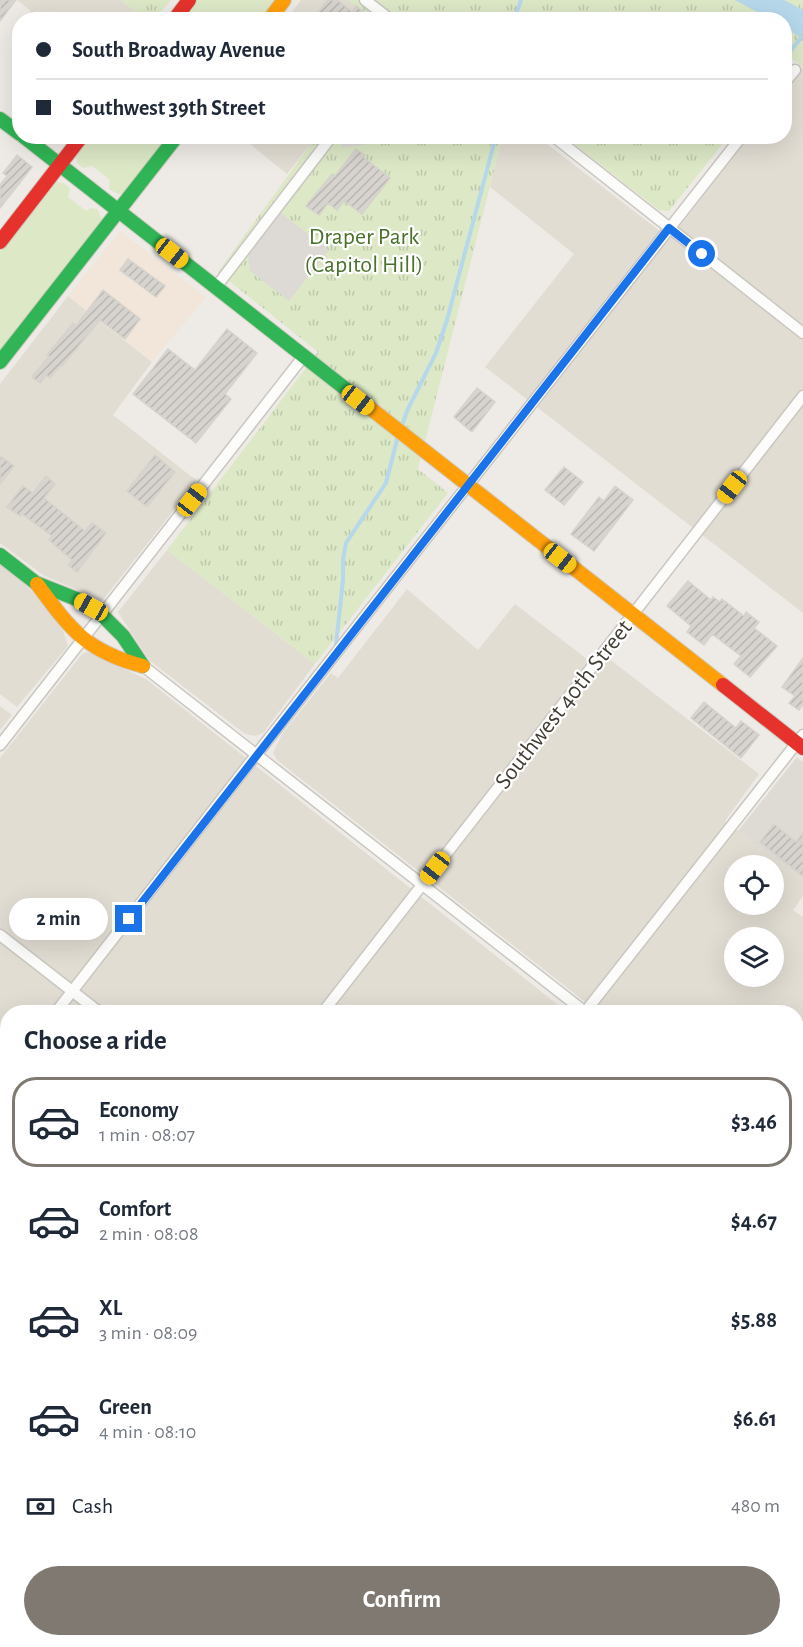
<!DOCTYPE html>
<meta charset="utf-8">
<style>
body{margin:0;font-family:"Alegreya Sans",sans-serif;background:#f2f2f3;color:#1f2937;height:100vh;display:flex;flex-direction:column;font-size:22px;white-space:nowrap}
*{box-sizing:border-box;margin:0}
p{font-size:20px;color:#747a83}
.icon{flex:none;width:33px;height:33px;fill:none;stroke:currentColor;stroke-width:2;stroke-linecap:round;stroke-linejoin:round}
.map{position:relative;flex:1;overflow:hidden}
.details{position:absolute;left:0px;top:1005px;width:804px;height:642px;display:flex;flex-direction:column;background:#fff;border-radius:24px 24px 0 0;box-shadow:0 6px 24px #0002}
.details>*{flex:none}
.top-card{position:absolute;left:12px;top:12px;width:780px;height:132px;border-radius:24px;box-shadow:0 6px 24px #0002;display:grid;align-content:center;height:132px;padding:0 24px;background:#fff}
.fabs{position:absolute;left:724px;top:855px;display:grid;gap:12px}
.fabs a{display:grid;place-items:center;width:60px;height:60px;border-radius:50%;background:#fff;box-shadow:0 6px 24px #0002;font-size:30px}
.end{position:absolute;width:27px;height:27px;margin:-14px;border:8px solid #1a73e8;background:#fff;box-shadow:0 0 0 3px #fff}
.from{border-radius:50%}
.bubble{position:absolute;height:42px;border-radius:21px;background:#fff;box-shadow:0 6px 24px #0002;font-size:20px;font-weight:600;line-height:42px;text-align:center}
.car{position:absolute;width:18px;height:36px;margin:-18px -9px;border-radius:8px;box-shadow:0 0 4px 2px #0007;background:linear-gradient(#f5c518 24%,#345 0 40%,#f5c518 0 76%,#345 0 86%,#f5c518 0)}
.top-card b{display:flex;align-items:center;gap:21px;height:57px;font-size:22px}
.top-card b+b{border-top:2px solid #e0e1e3}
.top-card i{width:15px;height:15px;background:#1f2937}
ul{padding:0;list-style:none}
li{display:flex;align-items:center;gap:18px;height:90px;margin:0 12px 9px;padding:0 12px;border:3px solid transparent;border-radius:24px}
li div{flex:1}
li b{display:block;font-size:22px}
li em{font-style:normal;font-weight:600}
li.on{border-color:#7f7972}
li>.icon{width:54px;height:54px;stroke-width:1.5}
h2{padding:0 24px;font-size:27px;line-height:72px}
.pay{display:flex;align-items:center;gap:15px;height:66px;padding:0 24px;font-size:22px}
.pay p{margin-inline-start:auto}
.cta{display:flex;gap:12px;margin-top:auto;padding:12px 24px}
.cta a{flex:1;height:69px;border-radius:36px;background:#7f7972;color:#fff;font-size:24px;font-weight:600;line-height:69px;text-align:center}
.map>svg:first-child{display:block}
.residential{fill:#e2ddd3;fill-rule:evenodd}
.commercial{fill:#f1e6d9}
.industrial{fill:#dedad4}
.education{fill:#ece6d8}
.grass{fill:#dce8c6}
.park{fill:url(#park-tufts)}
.parking{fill:#dddad6}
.water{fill:#b7d8eb}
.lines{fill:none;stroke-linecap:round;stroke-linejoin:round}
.stream{stroke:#b7d8eb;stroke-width:4}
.building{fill:url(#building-hatch);stroke:#d6d2cc;stroke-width:1.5}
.street-casing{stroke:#cac7c2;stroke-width:13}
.fast-casing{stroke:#cecabf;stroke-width:16}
.slow-casing{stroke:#cecabf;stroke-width:16}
.jam-casing{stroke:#cecabf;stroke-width:16}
.street{stroke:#fcfcfb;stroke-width:10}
.fast{stroke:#30b455;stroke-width:14}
.slow{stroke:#ff9f0a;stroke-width:14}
.jam{stroke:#e5322d;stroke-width:14}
.route{stroke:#1a73e8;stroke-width:8}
.labels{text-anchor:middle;stroke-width:4.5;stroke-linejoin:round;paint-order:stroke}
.park-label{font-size:24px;fill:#477229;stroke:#fff}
.street-label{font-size:24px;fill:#433c33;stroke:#fff}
</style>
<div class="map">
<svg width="803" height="1647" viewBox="0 0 803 1647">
<defs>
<pattern id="park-tufts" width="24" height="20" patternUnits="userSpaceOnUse" patternTransform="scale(1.5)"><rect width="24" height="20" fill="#dce8c6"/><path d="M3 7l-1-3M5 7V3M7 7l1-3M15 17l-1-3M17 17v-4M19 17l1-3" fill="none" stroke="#bec8ab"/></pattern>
<pattern id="building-hatch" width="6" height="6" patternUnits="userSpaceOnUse" patternTransform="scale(1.5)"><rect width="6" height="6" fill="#d7d4cf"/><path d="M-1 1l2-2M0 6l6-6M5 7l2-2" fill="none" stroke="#bab7b2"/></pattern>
</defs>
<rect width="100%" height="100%" fill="#eeebe6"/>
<path class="residential" d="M17 0H121L145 19H25L31 11Z
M301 0H348L374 19 286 20Z
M803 67V613L485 367 574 254 490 187 501 143 506 137H538L670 239 749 137 784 136 785 91Z
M241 137H316L287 174Z
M68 296 152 362 113 415 197 481 102 601 43 575 0 543V384Z
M167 550 315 664 263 733 255 736 245 734 149 660 118 612Z
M0 564 20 579 37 597 63 631 68 646 17 707 0 694Z
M407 589 478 650 515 604 600 669 608 658 759 774 725 821 803 879V896L793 910 803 917V1171L796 1166V1012H598L277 760 273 753 282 734 331 673 338 678ZM735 866H774V904H735ZM735 938H774V976H735Z
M87 652 146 679 567 1012H8L7 1241 0 1236V758L82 654Z
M0 706 12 715 0 730Z
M796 1190 803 1195V1548L796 1543Z
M313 1640H470L480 1647H310Z"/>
<path class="commercial" d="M120 231 206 297 152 362 68 296Z"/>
<path class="industrial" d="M797 757 803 762V879L738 831Z"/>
<path class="education" d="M0 1275 8 1280V1468L0 1477Z"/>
<path class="grass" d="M197 0H276L260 19 182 20Z
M90 137H169L124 193 118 194 109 189 110 180 92 166 83 168 77 163 76 155Z
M57 182 64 183 70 189 68 197 86 211 90 208 97 209 102 219 0 353V252L52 185Z"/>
<path class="park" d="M121 0H171L155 19H145Z
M348 0H803V67L791 58 785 66 784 20H374Z
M316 137H506L501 143 418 469 448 493 315 664 167 550 318 352 218 272Z
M565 137H728L669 211 659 210Z
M0 1602 7 1608 8 1640H48L56 1646 61 1640H313L310 1647H0Z"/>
<path class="parking" d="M349 137V136L394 137 391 141 340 148Z
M281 213 329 250 289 301 250 271 248 255Z"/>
<path class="water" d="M735 0H784L803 10V39L785 28 784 20 770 19Z"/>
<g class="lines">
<path class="stream" d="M514 20 521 0
M788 65C784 53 797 45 803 35
M401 429 407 411 436 353 447 320 496 136
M336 645 343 580V560L346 543 386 483 398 436"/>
</g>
<path class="building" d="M0 0H16L0 21Z
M328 0H337L352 12 356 6 365 13 361 20H312Z
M356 149 365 155 363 157 390 178 362 214 344 201 337 210 328 203 319 215 306 206 332 174 335 176Z
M17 155 32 167 0 208V185L7 176 3 173Z
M128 259 165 286 156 297 120 270Z
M103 290 140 319 125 339 100 320 62 366 61 365 50 378 46 375 40 383 32 377 49 356 47 355 73 323 76 326Z
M227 329 257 353 225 394 231 399 196 443 133 394 168 349 195 370Z
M477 388 495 402 472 432 454 417Z
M155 455 175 472 147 507 127 491Z
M0 456 14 466 0 484Z
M564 467 583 482 564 505 545 490Z
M46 476 55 484 44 498 85 531 92 523 106 533 77 572 68 565 72 560 49 540 52 536 22 514 20 516 7 507 23 486 33 493Z
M615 486 633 500 594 551 571 534 599 497 604 501Z
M688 581 711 600 713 597 720 602 722 599 744 616 746 612 759 622 754 628 777 646 750 677 734 664 741 656 712 634 704 645 687 632 691 626 667 606Z
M803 658V704L799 710 789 703 795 696 782 687Z
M704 702 736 728 741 721 759 735 741 758 691 718Z
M774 824 796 842 803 833V876L760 842Z"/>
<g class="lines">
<defs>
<path id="street" d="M365 0 391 20
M784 83 795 70
M553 136 803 333
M216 287 332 136
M143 666 585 1012 803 735
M0 745 303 357
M0 935 99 1012
M56 1012 256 755 742 136
M323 1012 803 396
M796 1081 803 1073
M0 1085 8 1075
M796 1178 803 1183
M796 1418 803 1410
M796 1556 803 1562
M415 1647 419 1640
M616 1647 622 1640"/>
<path id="fast" d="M0 119 20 134
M23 136 361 401
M0 362 177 136
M0 555 36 583 79 600 102 615 123 636 143 666"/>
<path id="slow" d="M269 20 284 0
M361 401 723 685
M37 584C71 630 86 651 143 666
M0 1252 8 1258"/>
<path id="jam" d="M174 20 189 0
M0 242 82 136
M723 685 803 748
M496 1640 506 1647"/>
</defs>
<use href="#street" class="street-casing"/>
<use href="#fast" class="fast-casing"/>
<use href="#slow" class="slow-casing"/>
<use href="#jam" class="jam-casing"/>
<use href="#street" class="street"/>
<use href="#fast" class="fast"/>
<use href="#slow" class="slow"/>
<use href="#jam" class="jam"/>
</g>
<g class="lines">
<path class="route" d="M129 919 669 228 702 254"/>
</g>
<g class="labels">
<g class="park-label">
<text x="364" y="244">Draper Park<tspan x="364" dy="28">(Capitol Hill)</tspan></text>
</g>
<g class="street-label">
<text transform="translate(563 704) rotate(-52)" y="8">Southwest 40th Street</text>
</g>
</g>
</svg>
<div class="fabs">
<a><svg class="icon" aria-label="locate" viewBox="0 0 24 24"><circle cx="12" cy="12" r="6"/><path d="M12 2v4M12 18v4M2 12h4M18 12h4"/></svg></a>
<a><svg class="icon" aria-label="layers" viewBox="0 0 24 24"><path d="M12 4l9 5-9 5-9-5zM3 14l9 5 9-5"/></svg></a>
</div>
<i class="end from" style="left:702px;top:254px"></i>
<i class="end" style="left:129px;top:919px"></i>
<div class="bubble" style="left:9px;top:898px;width:99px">2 min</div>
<i class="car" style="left:172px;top:253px;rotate:128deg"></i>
<i class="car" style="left:358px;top:400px;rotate:128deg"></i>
<i class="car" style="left:732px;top:487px;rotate:218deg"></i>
<i class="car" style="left:192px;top:500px;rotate:38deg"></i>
<i class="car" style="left:560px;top:558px;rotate:128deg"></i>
<i class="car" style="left:91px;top:607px;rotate:299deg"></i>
<i class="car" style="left:435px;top:868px;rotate:218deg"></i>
<div class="top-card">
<b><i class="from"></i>South Broadway Avenue</b>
<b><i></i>Southwest 39th Street</b>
</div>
<section class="details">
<h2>Choose a ride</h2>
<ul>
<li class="on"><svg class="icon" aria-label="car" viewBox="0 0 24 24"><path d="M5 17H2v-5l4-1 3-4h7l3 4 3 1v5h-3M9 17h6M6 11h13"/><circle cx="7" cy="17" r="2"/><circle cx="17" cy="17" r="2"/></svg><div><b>Economy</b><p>1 min · 08:07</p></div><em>$3.46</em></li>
<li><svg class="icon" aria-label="car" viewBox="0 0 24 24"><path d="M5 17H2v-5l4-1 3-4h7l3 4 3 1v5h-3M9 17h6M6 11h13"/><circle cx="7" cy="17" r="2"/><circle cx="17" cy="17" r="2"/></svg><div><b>Comfort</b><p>2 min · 08:08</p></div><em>$4.67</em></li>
<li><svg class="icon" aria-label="car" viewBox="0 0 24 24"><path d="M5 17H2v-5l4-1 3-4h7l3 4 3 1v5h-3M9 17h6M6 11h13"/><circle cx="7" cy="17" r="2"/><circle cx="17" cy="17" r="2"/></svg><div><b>XL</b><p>3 min · 08:09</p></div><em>$5.88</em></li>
<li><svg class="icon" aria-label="car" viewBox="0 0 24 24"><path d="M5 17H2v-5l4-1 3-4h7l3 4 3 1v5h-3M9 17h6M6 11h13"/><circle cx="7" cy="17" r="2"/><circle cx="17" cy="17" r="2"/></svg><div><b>Green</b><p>4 min · 08:10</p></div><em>$6.61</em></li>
</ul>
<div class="pay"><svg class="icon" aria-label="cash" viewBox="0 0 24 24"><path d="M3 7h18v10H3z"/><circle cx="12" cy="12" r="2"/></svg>Cash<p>480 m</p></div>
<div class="cta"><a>Confirm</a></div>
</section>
</div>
